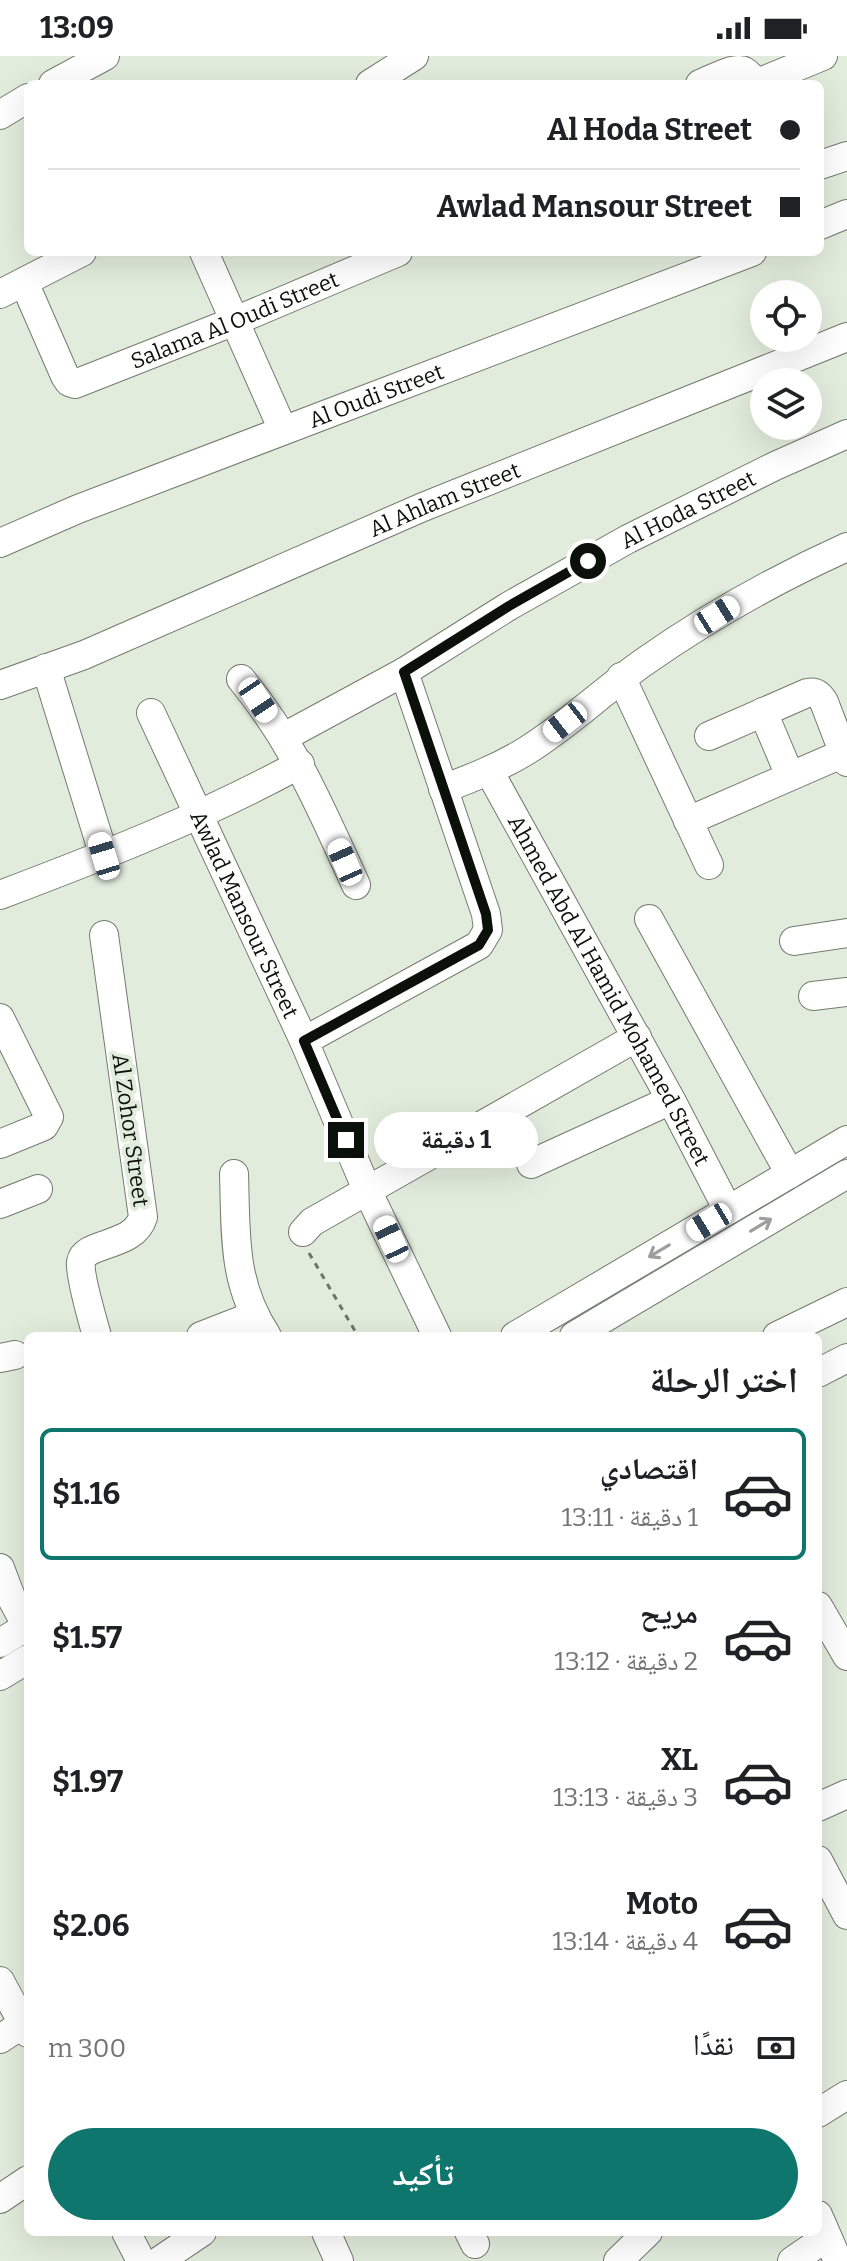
<!DOCTYPE html>
<html lang="ar">
<meta charset="utf-8">
<style>
body{margin:0;font-family:Bitter,"Noto Naskh Arabic",serif;background:#f2f2f2;color:#202124;direction:rtl;height:100vh;display:flex;flex-direction:column;font-size:30px;white-space:nowrap}
*{box-sizing:border-box;margin:0}
p{font-size:26px;color:#757577}
.icon{flex:none;width:44px;height:44px;fill:none;stroke:currentColor;stroke-width:2;stroke-linecap:round;stroke-linejoin:round}
.map{position:relative;flex:1;overflow:hidden;direction:ltr}
.drawer{position:absolute;left:24px;top:1276px;width:798px;height:904px;display:flex;flex-direction:column;background:#fff;border-radius:12px;box-shadow:0 8px 32px #0002;direction:rtl}
.drawer>*{flex:none}
.guide{position:absolute;left:24px;top:24px;width:800px;height:176px;border-radius:12px;box-shadow:0 8px 32px #0002;direction:rtl;display:grid;align-content:center;height:176px;padding:0 24px;background:#fff}
.tools{position:absolute;left:750px;top:224px;display:grid;gap:16px}
.tools a{display:grid;place-items:center;width:72px;height:72px;border-radius:50%;background:#fff;box-shadow:0 8px 32px #0002;font-size:40px}
.end{position:absolute;width:36px;height:36px;margin:-18px;border:10px solid #0c100a;background:#fff;box-shadow:0 0 0 4px #fff}
.from{border-radius:50%}
.bubble{position:absolute;height:56px;border-radius:28px;background:#fff;box-shadow:0 8px 32px #0002;font-size:26px;font-weight:700;line-height:56px;text-align:center;direction:rtl}
.car{position:absolute;width:24px;height:48px;margin:-24px -12px;border-radius:10px;box-shadow:0 0 6px 2px #0007;background:linear-gradient(#fff 24%,#345 0 40%,#fff 0 76%,#345 0 86%,#fff 0)}
.guide b{display:flex;align-items:center;gap:28px;height:76px;font-size:30px}
.guide b+b{border-top:2px solid #e0e0e0}
.guide i{width:20px;height:20px;background:#202124}
ul{padding:0;list-style:none}
li{display:flex;align-items:center;gap:24px;height:132px;margin:0 16px 12px;padding:0 8px;border:4px solid transparent;border-radius:12px}
li div{flex:1}
li b{display:block;font-size:30px}
li em{font-style:normal;font-weight:700}
li.active{border-color:#0f766e}
li>.icon{width:72px;height:72px;stroke-width:1.5}
h2{padding:0 24px;font-size:36px;line-height:96px}
.pay{display:flex;align-items:center;gap:20px;height:88px;padding:0 24px;font-size:30px}
.pay p{margin-inline-start:auto}
.primary-button{display:flex;gap:16px;margin-top:auto;padding:16px 24px}
.primary-button a{flex:1;height:92px;border-radius:48px;background:#0f766e;color:#fff;font-size:32px;font-weight:700;line-height:92px;text-align:center}
.status{display:flex;justify-content:space-between;align-items:center;height:56px;padding:0 40px;background:#fff;direction:ltr}
.status svg{height:22px;fill:currentColor}
.map>svg:first-child{display:block}
.lines{fill:none;stroke-linecap:round;stroke-linejoin:round}
.minor-casing{stroke:#727b6d;stroke-width:30}
.path{stroke:#6d7469;stroke-width:3;stroke-dasharray:6 6;stroke-linecap:butt}
.minor{stroke:#fff;stroke-width:28}
.oneway{stroke:#9e9f9d}
.route{stroke:#0c100a;stroke-width:10}
.labels{text-anchor:middle;stroke-width:8;stroke-linejoin:round;paint-order:stroke}
.street-label{font-size:22px;fill:#0c100a;stroke:#e2ecdc}
</style>
<div class="status"><b>13:09</b><svg viewBox="0 0 49 12"><path d="M0 12V9h3v3zM5 12V6h3v6zM10 12V3h3v9zM15 12V0h3v12zM26 1h20v11H26zM47 4h2v5h-2z"/></svg></div>
<div class="map">
<svg width="847" height="2205" viewBox="0 0 847 2205">
<rect width="100%" height="100%" fill="#e2ecdc"/>
<g class="lines">
<defs>
<g id="minor">
<path d="M53 28 105 0"/>
<path d="M370 28 414 0"/>
<path d="M700 28C710 24 735 10 744 15 751 19 751 24 760 26L823 0"/>
<path d="M0 59 28 42"/>
<path d="M820 109 847 100"/>
<path d="M820 169 847 158"/>
<path d="M204 196 283 374"/>
<path id="s1" d="M24 226 65 320 69 326 75 328 235 265 398 196"/>
<path d="M0 238 82 196"/>
<path id="s2" d="M0 487 78 453 752 196"/>
<path d="M46 612 104 800"/>
<path d="M621 621 709 809"/>
<path d="M241 623C294 687 322 755 356 829"/>
<path id="s3" d="M0 629 84 599 423 451 847 281"/>
<path d="M763 656 790 720"/>
<path id="s4" d="M151 657 304 985 367 1134 437 1280"/>
<path d="M709 680 807 637C815 635 820 639 824 646L847 706"/>
<path id="s5" d="M284 681 404 616 509 550 628 483 775 410 847 378"/>
<path id="s6" d="M489 715 671 1044 728 1154"/>
<path d="M443 733C472 722 500 711 526 695 568 669 604 634 644 606 708 561 776 523 847 491"/>
<path d="M688 765 844 697"/>
<path d="M0 839C103 800 203 761 300 708"/>
<path d="M649 863 790 1118"/>
<path d="M794 885 847 877"/>
<path d="M813 940 847 936"/>
<path d="M0 962 49 1061 44 1070 0 1088"/>
<path d="M304 985 479 889 488 874 486 858 404 616"/>
<path d="M531 1108 671 1044"/>
<path d="M234 1118C236 1179 232 1227 267 1280"/>
<path d="M0 1148 38 1133"/>
<path d="M303 1176 312 1166 637 981"/>
<path d="M97 1280C93 1266 79 1218 81 1206 84 1185 134 1192 143 1161L104 879"/>
<path d="M201 1280 255 1259"/>
<path d="M515 1280 847 1084"/>
<path d="M574 1280 847 1118"/>
<path d="M777 1280 847 1246"/>
<path d="M0 1302 15 1299"/>
<path d="M818 1317 847 1302"/>
<path d="M0 1512 11 1541 27 1571"/>
<path d="M818 1550 847 1600"/>
<path d="M0 1587 28 1570"/>
<path d="M0 1620 28 1603"/>
<path d="M818 1751 847 1738"/>
<path d="M818 1804 847 1859"/>
<path d="M0 1925 28 1977"/>
<path d="M0 1983 24 1967"/>
<path d="M818 2057 847 2039"/>
<path d="M0 2143 28 2124"/>
<path d="M818 2159 838 2205"/>
<path d="M126 2176 141 2205"/>
<path d="M326 2176 339 2205"/>
<path d="M469 2176 475 2188"/>
<path d="M159 2205 202 2176"/>
<path d="M618 2205 648 2176"/>
<path d="M792 2205 827 2181"/>
</g>
</defs>
<use href="#minor" class="minor-casing"/>
<path class="path" d="M309 1197 358 1280"/>
<use href="#minor" class="minor"/>
</g>
<defs><path id="oneway-shaft" d="M-6 0H5M1.5-3L5.5 0L1.5 3" fill="none" stroke-width="1.6" stroke-linecap="round" stroke-linejoin="round" transform="scale(2)"/></defs>
<g class="oneway">
<use href="#oneway-shaft" transform="translate(761 1169) rotate(-31)"/>
<use href="#oneway-shaft" transform="translate(659 1195) rotate(149)"/>
</g>
<g class="lines">
<path class="route" d="M346 1084 304 985 479 889 488 874 486 858 404 616 509 550 588 505"/>
</g>
<g class="labels">
<g class="street-label">
<text dy="8" stroke="none"><textPath href="#s1" startOffset="288">Salama Al Oudi Street</textPath></text>
<text dy="8" stroke="none"><textPath href="#s2" startOffset="404">Al Oudi Street</textPath></text>
<text dy="8" stroke="none"><textPath href="#s3" startOffset="482">Al Ahlam Street</textPath></text>
<text dy="8" stroke="none"><textPath href="#s5" startOffset="464">Al Hoda Street</textPath></text>
<text dy="8" stroke="none"><textPath href="#s4" startOffset="222">Awlad Mansour Street</textPath></text>
<text dy="8" stroke="none"><textPath href="#s6" startOffset="250">Ahmed Abd Al Hamid Mohamed Street</textPath></text>
<text transform="translate(131 1074) rotate(82)" y="8">Al Zohor Street</text>
</g>
</g>
</svg>
<div class="tools">
<a><svg class="icon" aria-label="locate" viewBox="0 0 24 24"><circle cx="12" cy="12" r="6"/><path d="M12 2v4M12 18v4M2 12h4M18 12h4"/></svg></a>
<a><svg class="icon" aria-label="layers" viewBox="0 0 24 24"><path d="M12 4l9 5-9 5-9-5zM3 14l9 5 9-5"/></svg></a>
</div>
<i class="end from" style="left:588px;top:505px"></i>
<i class="end" style="left:346px;top:1084px"></i>
<div class="bubble" style="left:374px;top:1056px;width:164px">1 دقيقة</div>
<i class="car" style="left:717px;top:559px;rotate:58deg"></i>
<i class="car" style="left:258px;top:644px;rotate:146deg"></i>
<i class="car" style="left:565px;top:666px;rotate:232deg"></i>
<i class="car" style="left:104px;top:800px;rotate:343deg"></i>
<i class="car" style="left:345px;top:806px;rotate:336deg"></i>
<i class="car" style="left:709px;top:1166px;rotate:239deg"></i>
<i class="car" style="left:391px;top:1183px;rotate:335deg"></i>
<div class="guide">
<b><i class="from"></i>Al Hoda Street</b>
<b><i></i>Awlad Mansour Street</b>
</div>
<section class="drawer">
<h2>اختر الرحلة</h2>
<ul>
<li class="active"><svg class="icon" aria-label="car" viewBox="0 0 24 24"><path d="M5 17H2v-5l4-1 3-4h7l3 4 3 1v5h-3M9 17h6M6 11h13"/><circle cx="7" cy="17" r="2"/><circle cx="17" cy="17" r="2"/></svg><div><b>اقتصادي</b><p>1 دقيقة · 13:11</p></div><em>$1.16</em></li>
<li><svg class="icon" aria-label="car" viewBox="0 0 24 24"><path d="M5 17H2v-5l4-1 3-4h7l3 4 3 1v5h-3M9 17h6M6 11h13"/><circle cx="7" cy="17" r="2"/><circle cx="17" cy="17" r="2"/></svg><div><b>مريح</b><p>2 دقيقة · 13:12</p></div><em>$1.57</em></li>
<li><svg class="icon" aria-label="car" viewBox="0 0 24 24"><path d="M5 17H2v-5l4-1 3-4h7l3 4 3 1v5h-3M9 17h6M6 11h13"/><circle cx="7" cy="17" r="2"/><circle cx="17" cy="17" r="2"/></svg><div><b>XL</b><p>3 دقيقة · 13:13</p></div><em>$1.97</em></li>
<li><svg class="icon" aria-label="car" viewBox="0 0 24 24"><path d="M5 17H2v-5l4-1 3-4h7l3 4 3 1v5h-3M9 17h6M6 11h13"/><circle cx="7" cy="17" r="2"/><circle cx="17" cy="17" r="2"/></svg><div><b>Moto</b><p>4 دقيقة · 13:14</p></div><em>$2.06</em></li>
</ul>
<div class="pay"><svg class="icon" aria-label="cash" viewBox="0 0 24 24"><path d="M3 7h18v10H3z"/><circle cx="12" cy="12" r="2"/></svg>نقدًا<p>300 m</p></div>
<div class="primary-button"><a>تأكيد</a></div>
</section>
</div>
